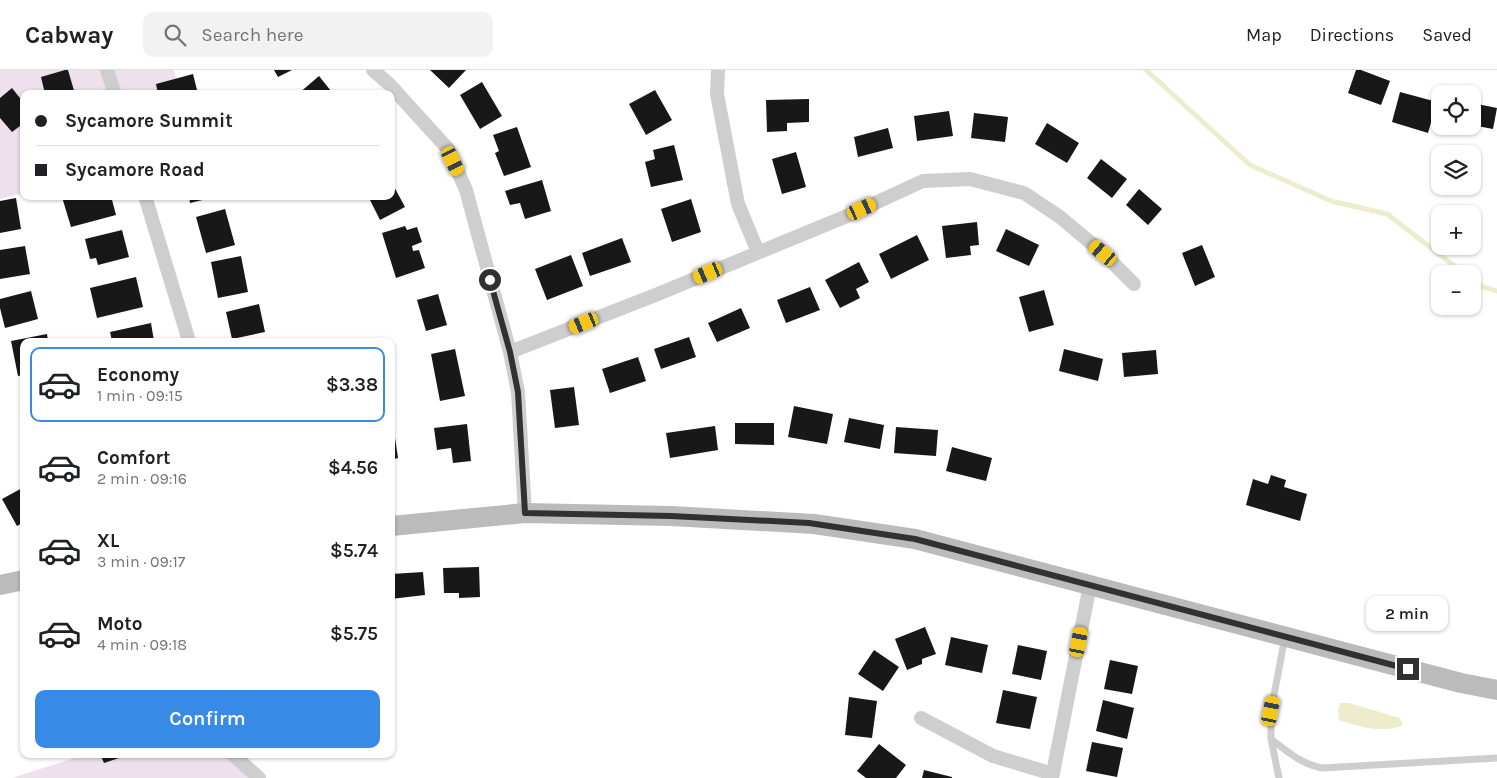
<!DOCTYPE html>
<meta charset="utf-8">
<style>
body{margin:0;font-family:Karla,sans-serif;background:#f2f2f2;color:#202124;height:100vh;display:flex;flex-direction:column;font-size:19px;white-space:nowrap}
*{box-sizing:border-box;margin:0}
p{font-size:16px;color:#757577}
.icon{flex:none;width:28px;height:28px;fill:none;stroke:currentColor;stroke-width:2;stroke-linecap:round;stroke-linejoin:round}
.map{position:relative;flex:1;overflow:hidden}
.side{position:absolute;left:20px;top:268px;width:375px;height:420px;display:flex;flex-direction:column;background:#fff;border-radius:10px;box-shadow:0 1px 4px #0004}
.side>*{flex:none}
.top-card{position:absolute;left:20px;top:20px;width:375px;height:110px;border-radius:10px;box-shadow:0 1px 4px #0004;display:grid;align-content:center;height:110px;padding:0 15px;background:#fff}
.tools{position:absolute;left:1431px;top:15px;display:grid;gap:10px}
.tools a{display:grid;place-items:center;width:50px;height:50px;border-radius:10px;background:#fff;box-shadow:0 1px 4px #0004;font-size:25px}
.end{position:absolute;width:22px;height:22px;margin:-11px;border:6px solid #313131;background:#fff;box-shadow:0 0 0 2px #fff}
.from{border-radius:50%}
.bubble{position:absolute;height:35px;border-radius:10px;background:#fff;box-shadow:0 1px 4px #0004;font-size:16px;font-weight:600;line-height:35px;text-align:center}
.car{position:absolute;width:15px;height:30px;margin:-15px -8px;border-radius:6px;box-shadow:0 0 4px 1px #0007;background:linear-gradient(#f5c518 24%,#345 0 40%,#f5c518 0 76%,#345 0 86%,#f5c518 0)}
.top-card b{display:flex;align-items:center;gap:18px;height:48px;font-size:19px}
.top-card b+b{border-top:1px solid #e0e0e0}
.top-card i{width:12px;height:12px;background:#202124}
ul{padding:9px 0 0;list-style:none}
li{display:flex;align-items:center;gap:15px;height:75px;margin:0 10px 8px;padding:0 5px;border:2px solid transparent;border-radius:10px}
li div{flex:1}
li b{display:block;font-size:19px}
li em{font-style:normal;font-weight:600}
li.active{border-color:#378ae5}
li>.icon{width:45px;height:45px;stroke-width:1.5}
.button{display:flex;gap:10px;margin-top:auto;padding:10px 15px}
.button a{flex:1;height:58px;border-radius:10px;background:#378ae5;color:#fff;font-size:20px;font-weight:600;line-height:58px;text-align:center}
header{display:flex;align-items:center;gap:30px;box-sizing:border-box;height:70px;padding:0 25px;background:#fff;border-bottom:1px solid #e0e0e0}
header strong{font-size:24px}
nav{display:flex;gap:28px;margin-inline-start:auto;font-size:18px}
.search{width:350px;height:45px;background:#f2f2f2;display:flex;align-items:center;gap:12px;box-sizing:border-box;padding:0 18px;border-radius:10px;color:#757577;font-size:19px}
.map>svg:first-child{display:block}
.green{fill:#eee0ed}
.water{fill:#ededcd}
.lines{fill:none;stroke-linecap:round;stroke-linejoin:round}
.stream{stroke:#ededcd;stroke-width:5}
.building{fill:#181818}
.lane{stroke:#cecece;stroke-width:7}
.street{stroke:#cecece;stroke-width:14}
.secondary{stroke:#bbb;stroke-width:20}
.route{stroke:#313131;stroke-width:6}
</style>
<header>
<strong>Cabway</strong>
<div class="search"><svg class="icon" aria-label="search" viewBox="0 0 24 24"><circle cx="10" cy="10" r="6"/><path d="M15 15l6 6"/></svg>Search here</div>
<nav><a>Map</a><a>Directions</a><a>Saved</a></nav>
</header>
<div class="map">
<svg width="1497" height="708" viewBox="0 0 1497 708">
<rect width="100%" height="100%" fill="#fff"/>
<path class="green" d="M0 0H174L180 24H24V123L0 129Z
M87 684H241L261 708H12Z"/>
<path class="water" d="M1340 633H1349L1400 648 1403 655C1383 664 1359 657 1339 650L1338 640Z"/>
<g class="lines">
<path class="stream" d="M1146 0 1250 95 1331 131 1387 144 1465 204
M1472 209 1483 217 1497 221"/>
</g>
<path class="building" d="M65 0H68L75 24H45L41 7Z
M274 0H292L278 7Z
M430 0H466L449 18Z
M1356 0H1361L1390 11 1381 35 1348 23Z
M193 4 198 24H158L156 14Z
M319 6 331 21 327 24H298Z
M482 12 502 46 480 59 460 25Z
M12 18 24 33V53L12 62 0 48V28Z
M655 20 672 50 646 65 629 34Z
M1400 22 1437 32 1428 63 1392 52Z
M809 29V52L787 53V61L767 62 766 30Z
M1472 33 1497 38 1493 59 1472 55Z
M949 41 953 66 917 71 914 46Z
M974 43 1008 47 1005 72 971 68Z
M1047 53 1079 73 1067 93 1035 74Z
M517 57 531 97 504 106 495 83 499 81 493 65Z
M888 58 893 78 858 87 854 67Z
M674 75 683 110 651 117 645 92 655 89 653 80Z
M796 82 806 117 782 124 772 89Z
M1101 89 1127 109 1112 128 1087 108Z
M542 110 551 141 525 149 520 133 510 135 505 121Z
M391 111 405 137 380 150 368 126H391Z
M1139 119 1162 139 1148 155 1126 135Z
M111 126 116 145 71 157 62 127Z
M189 126H215V127L190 133Z
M16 128 21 159 0 163V131Z
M691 129 701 162 672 172 661 139Z
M225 139 235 175 206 183 196 147Z
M977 152 979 175 970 176 971 185 946 188 942 156Z
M405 156 407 160 417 157 422 172 412 176 413 181 419 180 425 198 396 208 382 163Z
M1006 159 1039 175 1029 196 996 181Z
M122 160 129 187 98 195 96 188 90 189 85 169Z
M917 165 929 190 891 209 879 184Z
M622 168 631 192 590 206 582 183Z
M1202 175 1215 207 1195 216 1182 183Z
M25 176 30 204 0 209V180Z
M571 185 583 216 547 230 535 199Z
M241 186 248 222 218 228 211 192Z
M859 192 869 212 856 219 860 228 840 238 825 210Z
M136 207 143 237 97 248 90 218Z
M810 217 820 240 786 253 777 230Z
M1044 220 1054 255 1029 262 1019 227Z
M31 221 38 249 5 258 0 238V229Z
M438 224 447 255 426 261 417 230Z
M259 234 265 262 232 269 226 242Z
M741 238 750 258 717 272 708 253Z
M151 253 154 271H112L110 262Z
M47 264 48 271H24V305L18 306 11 271Z
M689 267 696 287 661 299 654 279Z
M455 279 465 326 440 331 431 284Z
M1064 279 1103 289 1098 311 1059 301Z
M1156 280 1158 304 1124 307 1122 283Z
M638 287 646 311 610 323 602 299Z
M574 317 579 355 555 358 550 320Z
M794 336 833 344 827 374 788 367Z
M849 348 884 355 880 379 844 372Z
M735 353H774V375L735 374Z
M467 354 471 391 453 393 451 378 437 380 434 358Z
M715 356 718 380 670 388 666 363Z
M896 357 938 360 936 386 894 383Z
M394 361 398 388 391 390V362Z
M952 377 992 388 986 411 946 401Z
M1271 405 1286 410 1284 417 1307 424 1300 451 1246 435 1253 409 1268 414Z
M24 417V452L17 456 2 429Z
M479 497 480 527 459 528V523H444L443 498Z
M423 502 425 525 391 529V504Z
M925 557 936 584 922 589V594L907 600 895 569Z
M951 567 988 575 982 603 945 595Z
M1018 575 1047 581 1041 610 1012 604Z
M874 580 899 597 883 621 858 604Z
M1110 590 1138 596 1132 624 1104 619Z
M1003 620 1037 627 1030 659 996 653Z
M849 627 877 631 872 668 845 665Z
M1103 630 1134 638 1127 669 1096 661Z
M1092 672 1123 678 1117 707 1086 701Z
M879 674 906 695 896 708H866L857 701Z
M100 684H131L104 693Z
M924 700 952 707V708H922Z"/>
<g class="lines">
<path class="lane" d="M1271 669C1288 682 1301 694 1322 698L1497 688
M1279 708 1271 669V641L1285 567"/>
<path class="street" d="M107 0 115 24
M373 0 389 14 448 79 466 120 510 282 518 322 525 443
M718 0 717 24 738 134 758 182
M145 126 189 271
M510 282 658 224 847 146 923 111 970 109 1024 123 1060 147 1103 183 1134 214
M921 648 993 686 1053 704
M232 684 259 708
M1052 708 1090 515"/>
<path class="secondary" d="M391 456 525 443 671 446 814 454 915 469 1461 613 1497 620
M0 515 24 510"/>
</g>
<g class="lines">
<path class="route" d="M490 210 510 282 518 322 525 443 671 446 809 453 915 469 1408 599"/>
</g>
</svg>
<div class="tools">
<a><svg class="icon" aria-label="locate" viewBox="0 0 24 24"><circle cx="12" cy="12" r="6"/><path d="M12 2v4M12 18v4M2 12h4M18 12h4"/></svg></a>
<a><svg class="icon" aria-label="layers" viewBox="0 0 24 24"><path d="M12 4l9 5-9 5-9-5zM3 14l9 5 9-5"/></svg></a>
<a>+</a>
<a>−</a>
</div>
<i class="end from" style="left:490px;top:210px"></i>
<i class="end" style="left:1408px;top:599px"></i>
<div class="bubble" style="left:1366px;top:526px;width:82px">2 min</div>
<i class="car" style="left:453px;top:91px;rotate:154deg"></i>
<i class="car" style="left:862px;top:139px;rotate:65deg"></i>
<i class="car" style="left:1103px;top:183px;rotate:310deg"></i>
<i class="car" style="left:708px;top:203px;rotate:247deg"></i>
<i class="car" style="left:584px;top:253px;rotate:248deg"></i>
<i class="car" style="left:1079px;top:572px;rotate:11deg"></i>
<i class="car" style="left:1271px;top:641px;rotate:11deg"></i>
<div class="top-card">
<b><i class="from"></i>Sycamore Summit</b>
<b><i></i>Sycamore Road</b>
</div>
<section class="side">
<ul>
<li class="active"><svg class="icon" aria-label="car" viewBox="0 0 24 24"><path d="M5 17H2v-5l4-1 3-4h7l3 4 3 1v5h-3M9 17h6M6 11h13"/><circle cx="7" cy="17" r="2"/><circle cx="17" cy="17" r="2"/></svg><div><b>Economy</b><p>1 min · 09:15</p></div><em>$3.38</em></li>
<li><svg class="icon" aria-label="car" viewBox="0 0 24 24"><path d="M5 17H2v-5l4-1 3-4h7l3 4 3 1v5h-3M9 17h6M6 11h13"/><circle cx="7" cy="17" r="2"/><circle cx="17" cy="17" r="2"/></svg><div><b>Comfort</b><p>2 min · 09:16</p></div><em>$4.56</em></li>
<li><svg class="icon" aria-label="car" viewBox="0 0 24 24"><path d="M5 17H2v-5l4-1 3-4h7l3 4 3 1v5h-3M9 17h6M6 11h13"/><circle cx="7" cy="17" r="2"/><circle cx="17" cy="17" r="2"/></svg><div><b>XL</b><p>3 min · 09:17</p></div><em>$5.74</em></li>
<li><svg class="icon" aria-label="car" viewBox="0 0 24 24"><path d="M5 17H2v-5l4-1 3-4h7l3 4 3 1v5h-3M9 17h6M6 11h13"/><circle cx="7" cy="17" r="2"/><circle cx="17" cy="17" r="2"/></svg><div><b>Moto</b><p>4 min · 09:18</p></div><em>$5.75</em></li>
</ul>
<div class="button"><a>Confirm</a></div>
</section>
</div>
